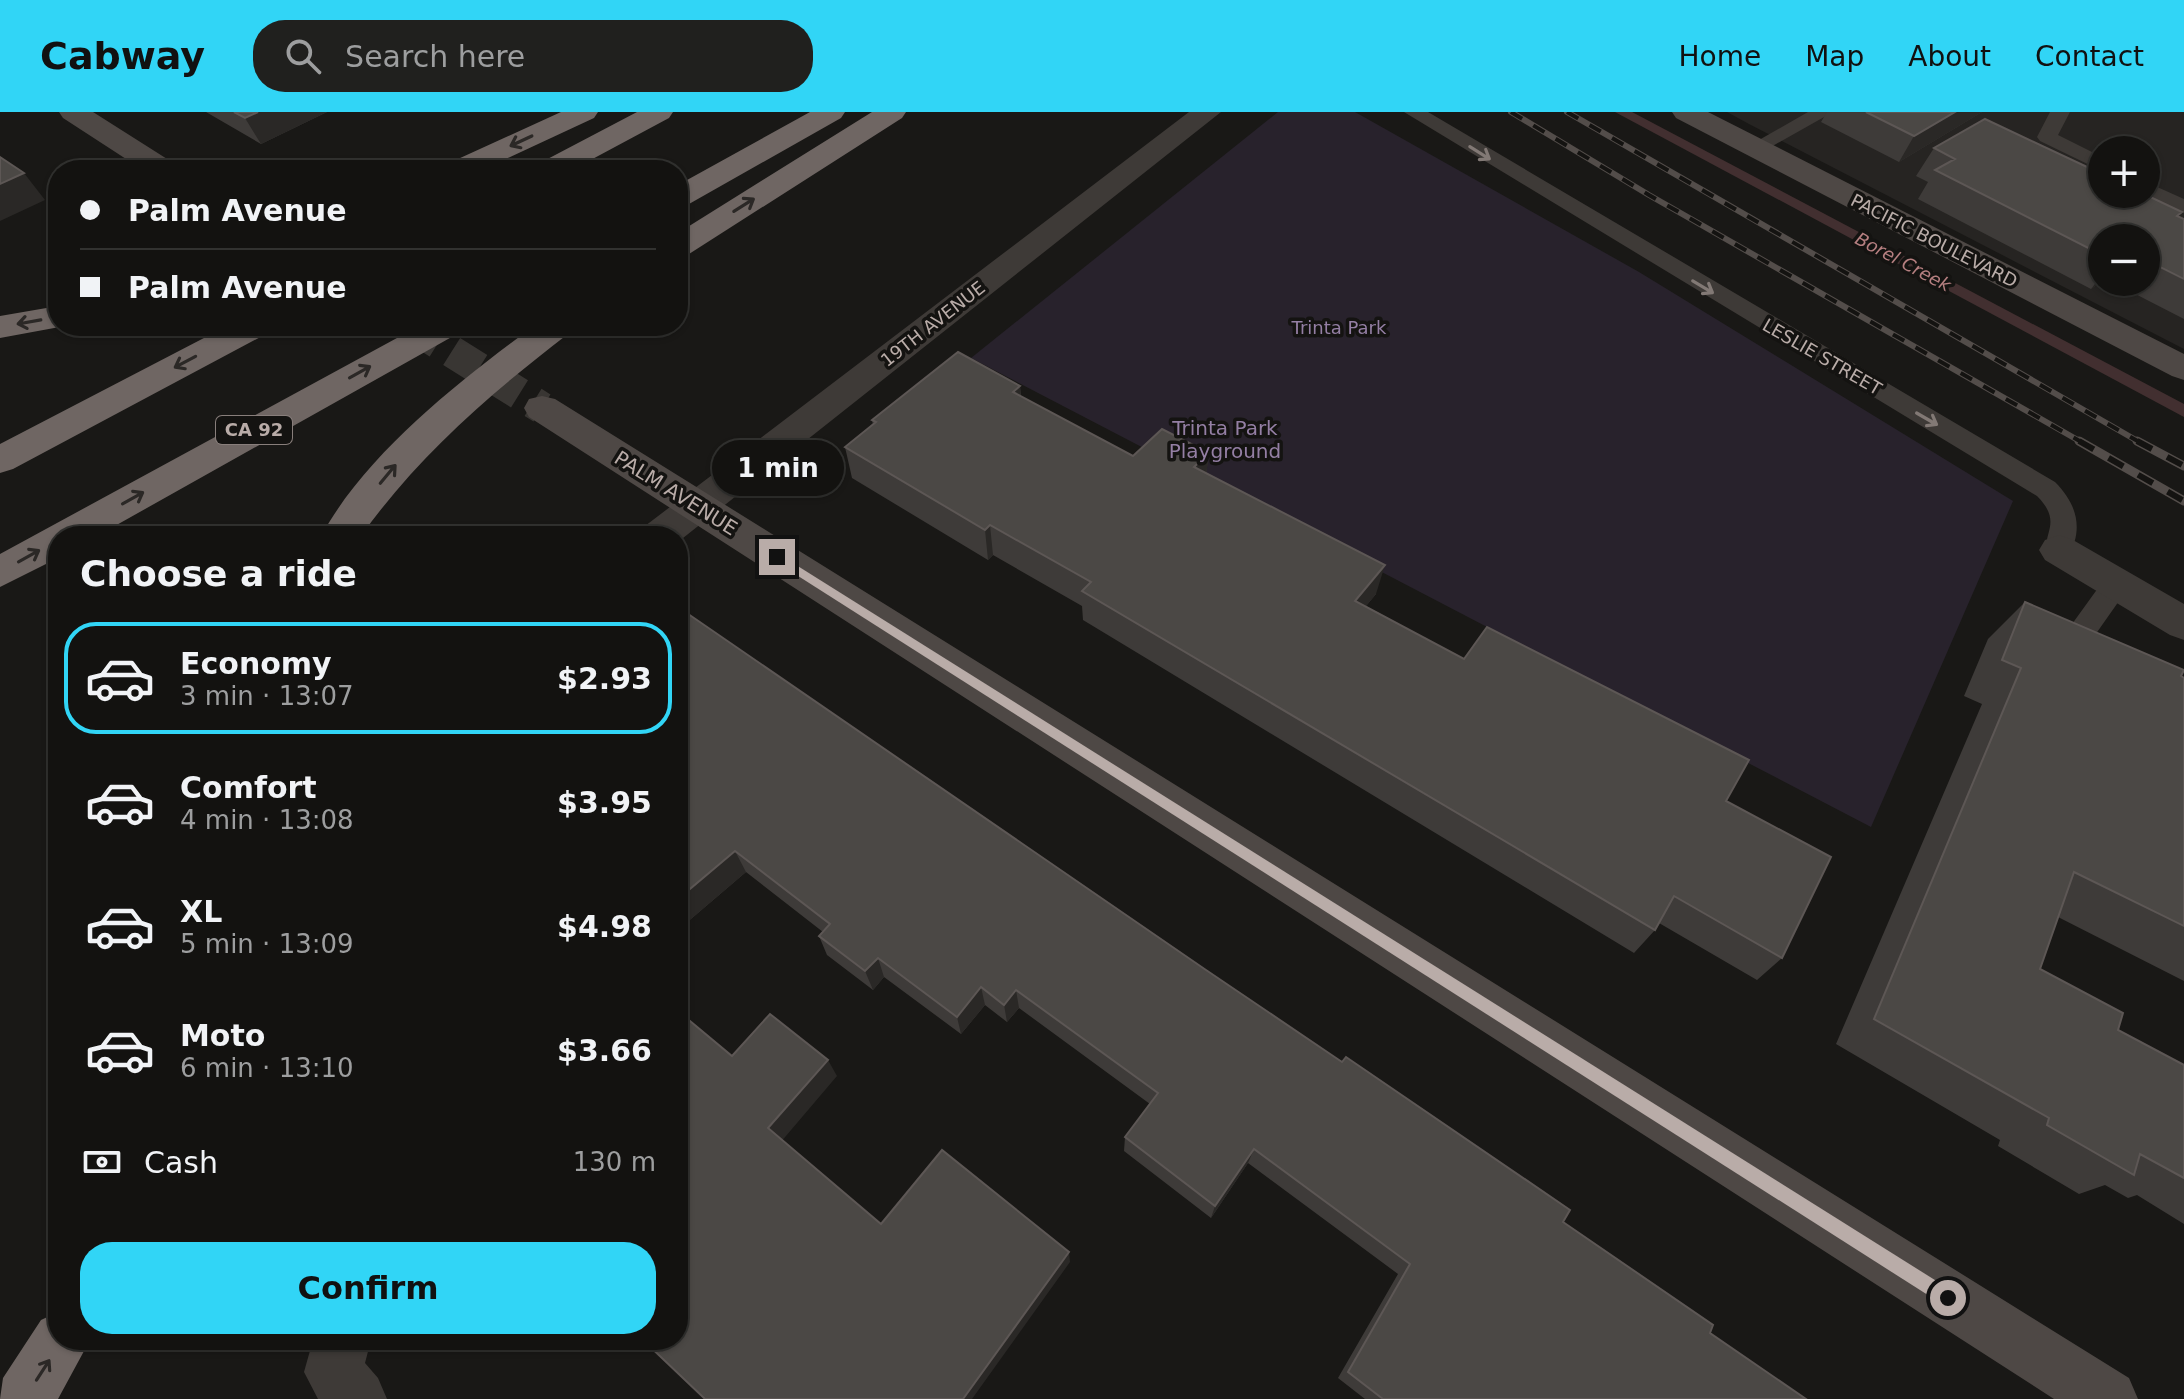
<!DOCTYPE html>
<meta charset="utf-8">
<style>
body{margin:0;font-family:"DejaVu Sans",sans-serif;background:#20201e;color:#f1f3f6;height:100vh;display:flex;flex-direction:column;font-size:30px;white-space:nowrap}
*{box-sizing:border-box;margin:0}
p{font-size:26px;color:#9d9e9f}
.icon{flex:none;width:44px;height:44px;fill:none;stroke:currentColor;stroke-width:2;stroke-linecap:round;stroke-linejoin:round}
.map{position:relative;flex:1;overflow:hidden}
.drawer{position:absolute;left:48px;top:414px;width:640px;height:824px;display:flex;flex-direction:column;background:#131210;border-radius:32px;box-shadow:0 2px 6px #0004,0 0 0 2px #323230}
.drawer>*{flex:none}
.guide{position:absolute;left:48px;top:48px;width:640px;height:176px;border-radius:32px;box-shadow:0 2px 6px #0004,0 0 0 2px #323230;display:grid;align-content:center;height:176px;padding:0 32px;background:#131210}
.fabs{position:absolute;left:2088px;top:24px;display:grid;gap:16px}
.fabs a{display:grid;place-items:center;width:72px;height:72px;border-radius:50%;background:#131210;box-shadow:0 2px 6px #0004,0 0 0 2px #323230;font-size:40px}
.end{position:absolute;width:36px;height:36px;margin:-18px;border:10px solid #b9aca8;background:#111;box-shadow:0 0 0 4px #111}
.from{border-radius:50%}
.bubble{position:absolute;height:56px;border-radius:28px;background:#131210;box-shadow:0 2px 6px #0004,0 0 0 2px #323230;font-size:26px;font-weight:700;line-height:56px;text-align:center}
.guide b{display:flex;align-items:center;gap:28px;height:76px;font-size:30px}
.guide b+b{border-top:2px solid #323230}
.guide i{width:20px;height:20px;background:#f1f3f6}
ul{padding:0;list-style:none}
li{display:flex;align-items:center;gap:24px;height:112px;margin:0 16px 12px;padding:0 16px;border:4px solid transparent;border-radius:32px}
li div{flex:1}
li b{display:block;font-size:30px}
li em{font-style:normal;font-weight:700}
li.selected{border-color:#31d5f6}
li>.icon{width:72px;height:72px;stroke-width:1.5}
h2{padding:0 32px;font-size:36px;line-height:96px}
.pay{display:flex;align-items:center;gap:20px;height:88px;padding:0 32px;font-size:30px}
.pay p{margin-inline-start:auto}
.button{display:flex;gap:16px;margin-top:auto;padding:16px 32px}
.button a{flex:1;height:92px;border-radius:32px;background:#31d5f6;color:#111;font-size:32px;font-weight:700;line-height:92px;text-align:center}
header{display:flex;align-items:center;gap:48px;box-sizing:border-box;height:112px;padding:0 40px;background:#31d5f6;color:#111}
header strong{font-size:38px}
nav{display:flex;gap:44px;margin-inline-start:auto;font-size:28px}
.search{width:560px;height:72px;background:#20201e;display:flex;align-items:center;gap:20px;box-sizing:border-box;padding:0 28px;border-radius:32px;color:#9d9e9f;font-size:30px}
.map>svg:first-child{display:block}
.built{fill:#262422;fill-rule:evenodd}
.green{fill:#28222c}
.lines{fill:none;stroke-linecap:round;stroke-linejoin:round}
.stream{fill:#422f30;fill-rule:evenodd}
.secondary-tunnel{stroke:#393633;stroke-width:32;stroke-dasharray:32 16;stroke-linecap:butt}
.lane{fill:#3e3a37;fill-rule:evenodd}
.street{fill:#3e3a37;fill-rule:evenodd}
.secondary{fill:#4e4845;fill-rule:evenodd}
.highway{fill:#6f6663;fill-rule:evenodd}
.rail-far1-casing{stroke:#534d4a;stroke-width:6}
.rail-casing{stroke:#534d4a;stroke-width:9}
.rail-far1{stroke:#141311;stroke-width:4;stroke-dasharray:13;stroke-linecap:butt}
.rail{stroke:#141311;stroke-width:6;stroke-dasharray:17;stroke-linecap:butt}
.wall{fill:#3e3b39}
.shaded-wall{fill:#2a2826}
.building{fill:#4b4845;stroke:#5d5755;stroke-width:2}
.oneway{stroke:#2b2826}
.oneway2{stroke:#827975}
.route{fill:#b9aca8}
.labels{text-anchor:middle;stroke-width:7;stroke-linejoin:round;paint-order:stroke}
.far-street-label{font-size:18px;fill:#b9aca8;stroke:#141311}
.far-water-label{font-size:18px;font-style:italic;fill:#b57f80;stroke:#141311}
.far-park-label{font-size:18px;fill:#947fa4;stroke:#141311}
.shield{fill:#141311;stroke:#887e7b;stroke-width:2}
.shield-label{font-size:18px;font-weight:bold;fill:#b9aca8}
.park-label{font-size:20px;fill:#947fa4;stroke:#141311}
.street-label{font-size:20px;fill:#b9aca8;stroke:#141311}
</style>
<header>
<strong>Cabway</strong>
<div class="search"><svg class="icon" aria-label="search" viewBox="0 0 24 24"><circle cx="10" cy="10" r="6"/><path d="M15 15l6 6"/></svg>Search here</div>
<nav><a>Home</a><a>Map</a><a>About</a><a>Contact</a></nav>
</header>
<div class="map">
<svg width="2184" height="1287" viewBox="0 0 2184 1287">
<rect width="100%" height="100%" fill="#191816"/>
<path class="built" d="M1727 0H2184V237L1749 12ZM2102 38H2146V82H2102ZM2102 126H2146V170H2102Z"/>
<path class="green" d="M1278 0H1355L1639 160 2013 389 1871 715 971 246Z"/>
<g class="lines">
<path class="stream" d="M1615 0H1632L2184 292V305Z"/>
<path class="secondary-tunnel" d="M411 214 542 296"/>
<path class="lane" d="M1404 0H1428L2055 370C2077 392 2084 417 2068 445L2059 448 2050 445C2037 423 2066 413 2037 384Z
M1808 0H1833L1762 40H1748L1745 36Z
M2050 0H2070L2058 23 2102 45V59L2040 29 2037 25Z
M2146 70 2184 87V101L2142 82H2146Z
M2116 462 2126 465 2130 472 2126 479 2074 553 2064 556 2054 553 2050 545 2054 537 2106 465Z"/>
<path class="street" d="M1189 0H1221L678 430V424H640L645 414Z
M2059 423 2073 428 2184 492V528L2170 523 2045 448 2039 438 2045 428Z
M313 1228H371L365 1251 378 1266 387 1287H318L304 1260Z"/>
<path class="secondary" d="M59 0H93L175 52 179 58H143L63 6Z
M1672 0H1708L2184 242V268L2172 264 1676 6Z
M542 284 555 287 2129 1266 2138 1287H2054L529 305 524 296 529 287Z"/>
<path class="highway" d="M561 0H598L594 6 482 58H443L447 52Z
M637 0H673L669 6 572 58H534L538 52Z
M810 0H845L841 6 689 92 678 94V73Z
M872 0H906L902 6 689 142 678 145V121Z
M58 194V214H65L0 226V204Z
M227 214H271L266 222 13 357 0 361V332Z
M419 214H462L457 222 97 424H58V446L0 475V442Z
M534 214H573L568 222C491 281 418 344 361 424H321C367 341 458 270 534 214Z
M58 1200V1228H90L58 1287H0L3 1266 41 1208Z"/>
<defs>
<path id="rail-far1" d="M1511 0 1649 83 2083 331
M1567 0 2141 331"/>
<path id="rail" d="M2079 329 2184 389
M2137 329 2184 354"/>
</defs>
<use href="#rail-far1" class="rail-far1-casing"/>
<use href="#rail" class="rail-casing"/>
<use href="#rail-far1" class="rail-far1"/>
<use href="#rail" class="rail"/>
</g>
<path class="wall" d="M206 0H327L261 32Z
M1827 0H1982L1899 50 1821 10Z
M1934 36 2184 107V207L2112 170H2146V126H2102V169L2091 177 1918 87 1928 70 1916 64Z
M1020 274 1021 284 1133 344 1209 341 1206 362 1376 482 1366 494 1726 689 1782 846 1757 868 1659 811 1655 818 1634 841 1083 508 1082 494 993 443 988 448 852 366 845 335 873 313 872 308Z
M2025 490 2184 566V869L2058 805 2040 857 2118 918 2184 953V1112L2137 1083 2128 1086 2105 1073 2079 1082 1998 1034 2000 1028 1836 932 1982 592 1964 584 1988 527Z
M678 495 1563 1110 1710 1221 1806 1287H1365L1338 1266 1398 1162 1248 1051 1211 1106 1124 1039 1125 1025 1150 992 1019 896 1007 910 985 893 961 922 884 865 873 878 827 843 819 824 823 820 746 760 678 818Z"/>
<path class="shaded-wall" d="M258 0H327L261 32 245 6Z
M1955 0H1982L1899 50 1914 24Z
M24 61 45 88 0 109V72Z
M2102 163V169L2091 177Z
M1020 274 1022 305 1013 280Z
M1209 341 1205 371 1194 355Z
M990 413 993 443 988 448 985 418Z
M1385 453 1376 482 1347 517 1355 489Z
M735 739 746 760 678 818V787Z
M878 846 884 865 873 878 865 859Z
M981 875 985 893 961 922 957 905Z
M1016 878 1019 896 1007 910 1004 893Z
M828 948 837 964 780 1031 768 1016Z
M1254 1037 1248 1051 1211 1106 1215 1094Z
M1069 1140 1070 1150 972 1287H963Z"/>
<path class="building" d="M234 0H258L245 6Z
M1866 0H1955L1914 24Z
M1985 7 2102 62V82H2144L2182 100 2177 104 2184 107V167L2146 148V126H2102V143L1935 58 1955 47 1934 36Z
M0 45 24 61 0 72Z
M958 240 1020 274 1013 280 1133 344 1162 317 1209 341 1194 355 1385 453 1355 489 1464 547 1487 515 1749 648 1726 689 1831 745 1782 846 1674 784 1655 818 1082 479 1091 470 990 413 985 418 845 335 876 310 872 308Z
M2025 490 2184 558 2181 564 2184 566V814L2074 760 2040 857 2123 901 2118 918 2184 953V1066L2140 1042 2134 1063 2047 1013 2049 1006 1874 907 2021 556 2002 548Z
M678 495 1206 858 1342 950 1346 945 1570 1098 1563 1110 1713 1213 1710 1221 1806 1287H1383L1348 1260 1410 1152 1254 1037 1215 1094 1125 1025 1158 981 1016 878 1004 893 981 875 957 905 878 846 865 859 819 824 830 812 735 739 678 787Z
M678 899 732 944 770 902 828 948 768 1016 881 1112 942 1038 1069 1140 963 1287H705L643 1228H678Z"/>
<defs><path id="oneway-shaft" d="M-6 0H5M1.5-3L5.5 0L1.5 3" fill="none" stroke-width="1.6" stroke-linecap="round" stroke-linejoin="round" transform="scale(2)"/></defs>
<g class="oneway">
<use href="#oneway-shaft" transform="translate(521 29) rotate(155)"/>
<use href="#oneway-shaft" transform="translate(744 93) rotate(-32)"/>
<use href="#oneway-shaft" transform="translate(29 210) rotate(170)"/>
<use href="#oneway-shaft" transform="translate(185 250) rotate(152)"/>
<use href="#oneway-shaft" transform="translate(360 260) rotate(-29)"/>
<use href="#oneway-shaft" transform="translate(388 362) rotate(-50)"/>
<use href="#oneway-shaft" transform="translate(133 386) rotate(-29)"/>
<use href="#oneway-shaft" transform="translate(29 444) rotate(-29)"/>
<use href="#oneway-shaft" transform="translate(43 1258) rotate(-57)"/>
</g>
<g class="oneway2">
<use href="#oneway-shaft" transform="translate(1480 41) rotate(32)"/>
<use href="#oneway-shaft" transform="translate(1703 175) rotate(31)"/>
<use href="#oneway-shaft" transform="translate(1927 307) rotate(30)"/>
</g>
<path class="route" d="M777 441 1954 1180 1957 1186 1954 1192 1948 1194 1942 1192 773 448V442Z"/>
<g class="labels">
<g class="far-street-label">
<text transform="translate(1934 129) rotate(27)" y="6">PACIFIC BOULEVARD</text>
<text transform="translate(933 212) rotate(-38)" y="6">19TH AVENUE</text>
<text transform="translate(1822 245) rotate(30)" y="6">LESLIE STREET</text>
</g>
<g class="far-water-label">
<text transform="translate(1903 150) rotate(28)" y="6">Borel Creek</text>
</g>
<g class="far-park-label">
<text x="1339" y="222">Trinta Park</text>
</g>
<rect class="shield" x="216" y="304" width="76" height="28" rx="6"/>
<g class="shield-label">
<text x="254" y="324">CA 92</text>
</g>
<g class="park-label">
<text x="1225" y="323">Trinta Park<tspan x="1225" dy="23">Playground</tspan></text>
</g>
<g class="street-label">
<text transform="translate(676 381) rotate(32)" y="7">PALM AVENUE</text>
</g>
</g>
</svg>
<div class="fabs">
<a>+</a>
<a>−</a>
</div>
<i class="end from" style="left:1948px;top:1186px"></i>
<i class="end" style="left:777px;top:445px"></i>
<div class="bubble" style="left:712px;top:328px;width:132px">1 min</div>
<div class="guide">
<b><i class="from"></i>Palm Avenue</b>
<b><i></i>Palm Avenue</b>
</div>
<section class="drawer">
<h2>Choose a ride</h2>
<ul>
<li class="selected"><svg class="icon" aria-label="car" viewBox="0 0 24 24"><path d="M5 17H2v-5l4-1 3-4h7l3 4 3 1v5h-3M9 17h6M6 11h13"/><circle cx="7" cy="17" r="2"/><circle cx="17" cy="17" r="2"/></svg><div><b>Economy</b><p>3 min · 13:07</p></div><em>$2.93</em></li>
<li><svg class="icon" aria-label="car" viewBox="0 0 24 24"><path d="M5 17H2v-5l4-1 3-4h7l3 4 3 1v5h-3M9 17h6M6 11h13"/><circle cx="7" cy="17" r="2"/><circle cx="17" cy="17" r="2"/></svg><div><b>Comfort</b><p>4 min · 13:08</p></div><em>$3.95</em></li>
<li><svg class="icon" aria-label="car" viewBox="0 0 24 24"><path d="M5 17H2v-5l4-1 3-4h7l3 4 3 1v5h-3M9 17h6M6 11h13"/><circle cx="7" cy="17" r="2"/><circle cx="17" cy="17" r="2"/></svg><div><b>XL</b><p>5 min · 13:09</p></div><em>$4.98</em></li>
<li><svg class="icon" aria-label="car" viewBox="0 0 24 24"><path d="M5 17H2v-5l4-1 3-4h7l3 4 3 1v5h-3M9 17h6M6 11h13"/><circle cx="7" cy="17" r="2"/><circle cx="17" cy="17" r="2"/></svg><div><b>Moto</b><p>6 min · 13:10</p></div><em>$3.66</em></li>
</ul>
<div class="pay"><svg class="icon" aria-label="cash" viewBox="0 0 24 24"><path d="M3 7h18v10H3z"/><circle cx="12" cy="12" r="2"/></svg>Cash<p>130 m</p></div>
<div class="button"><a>Confirm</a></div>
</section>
</div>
